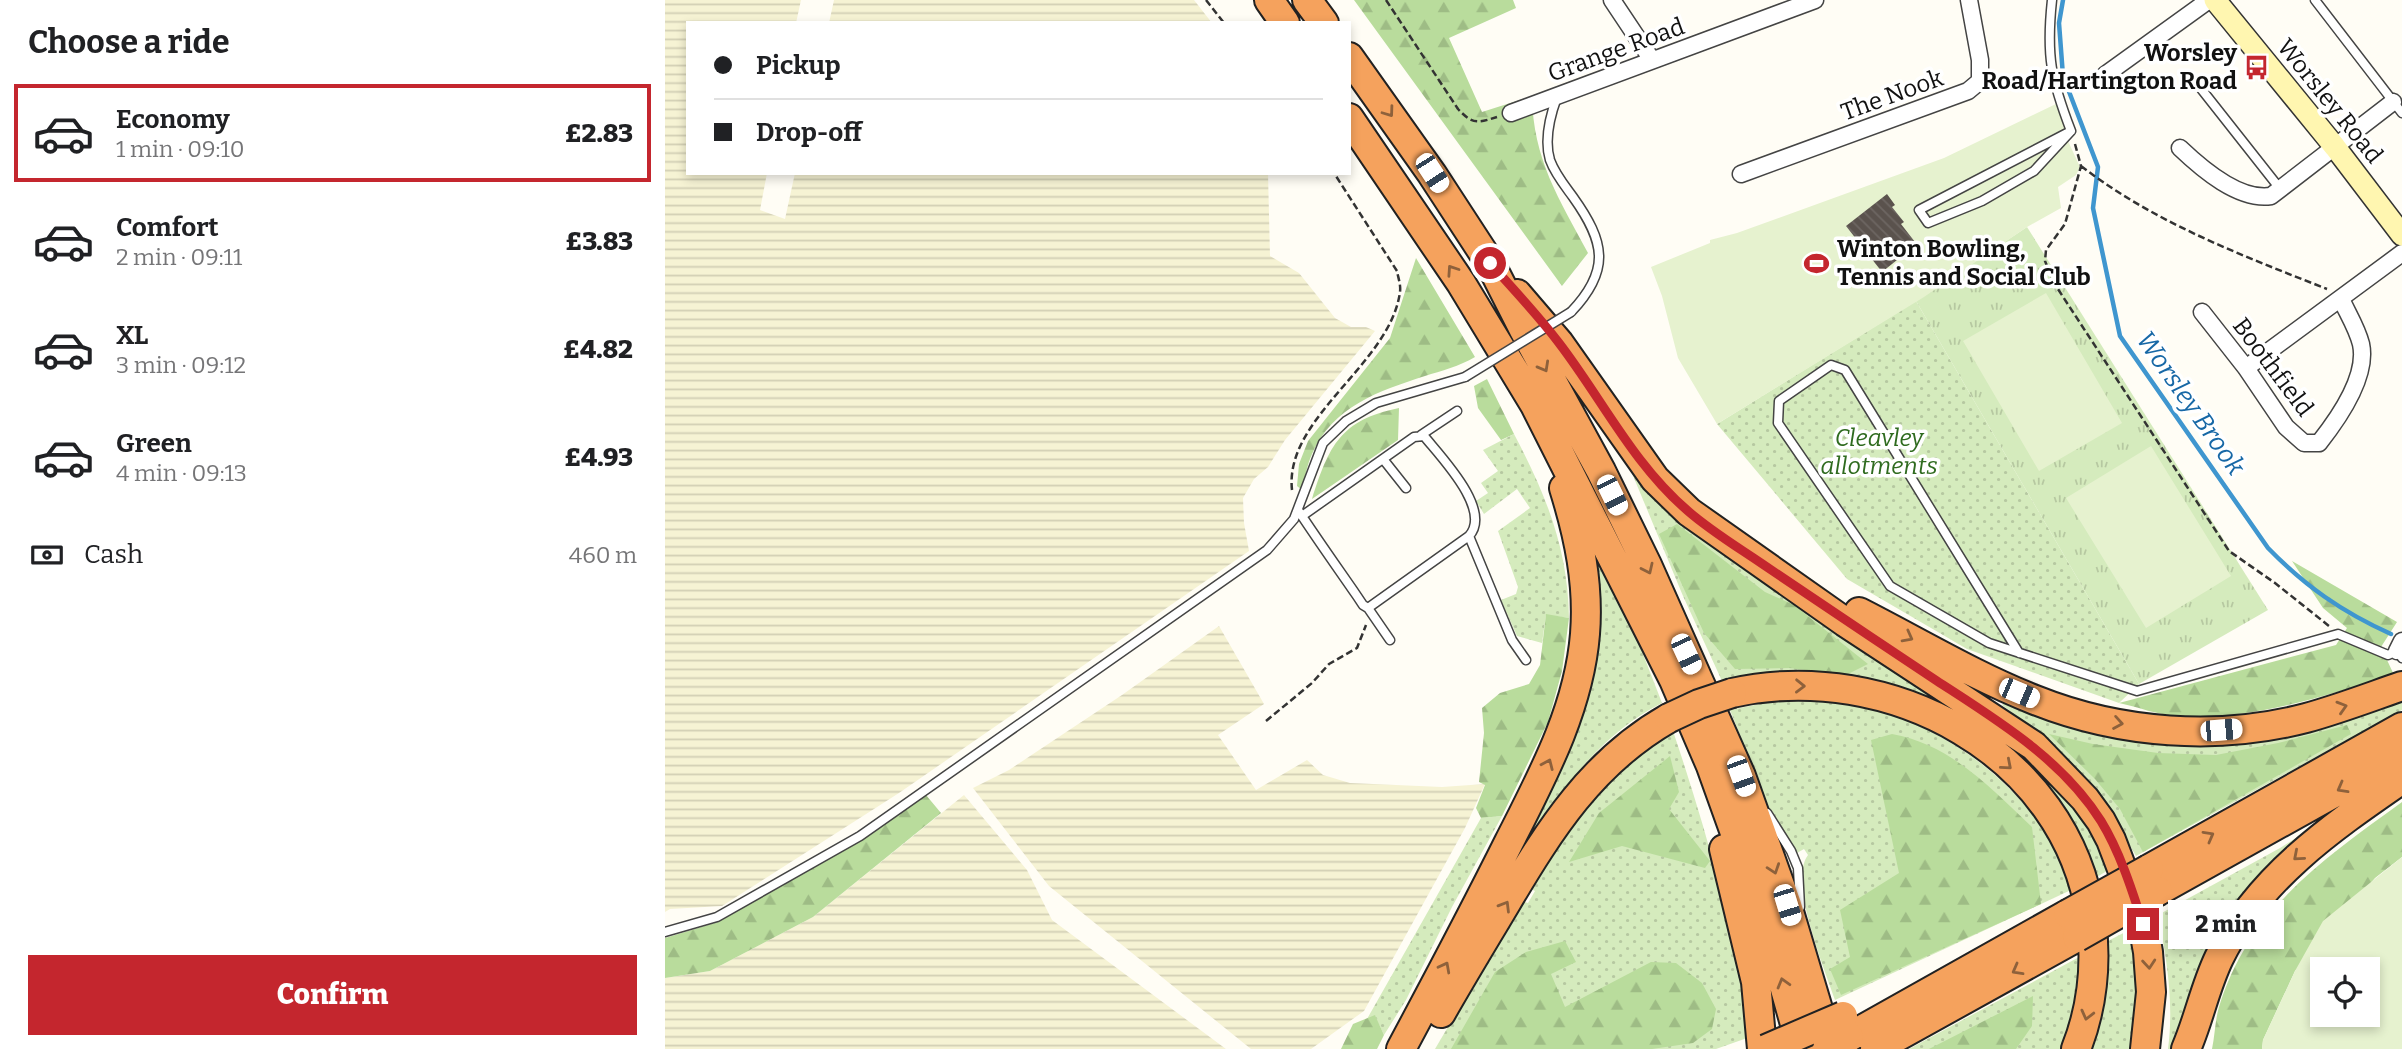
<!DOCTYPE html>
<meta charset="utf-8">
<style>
body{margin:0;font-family:Bitter,serif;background:#f6f6f6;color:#202124;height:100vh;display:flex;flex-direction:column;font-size:26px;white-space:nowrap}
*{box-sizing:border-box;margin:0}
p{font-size:23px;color:#757577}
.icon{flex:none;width:38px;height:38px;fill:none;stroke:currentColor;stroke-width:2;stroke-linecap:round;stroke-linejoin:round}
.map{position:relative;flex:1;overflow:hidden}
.details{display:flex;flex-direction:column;background:#fff;width:665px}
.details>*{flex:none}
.top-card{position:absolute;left:21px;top:21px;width:665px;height:154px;border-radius:0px;box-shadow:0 4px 10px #0003;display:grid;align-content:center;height:154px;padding:0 28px;background:#fff}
.tools{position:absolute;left:1645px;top:957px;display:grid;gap:14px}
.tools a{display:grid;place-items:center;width:70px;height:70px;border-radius:0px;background:#fff;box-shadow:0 4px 10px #0003;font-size:35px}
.end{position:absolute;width:32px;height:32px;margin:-16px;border:9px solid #c4262e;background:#fff;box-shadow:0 0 0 4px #fff}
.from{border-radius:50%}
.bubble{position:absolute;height:49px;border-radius:0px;background:#fff;box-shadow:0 4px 10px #0003;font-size:23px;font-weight:800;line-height:49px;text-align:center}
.car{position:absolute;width:21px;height:42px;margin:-21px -10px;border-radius:9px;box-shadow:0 0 5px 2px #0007;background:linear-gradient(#fff 24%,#345 0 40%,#fff 0 76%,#345 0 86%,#fff 0)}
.top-card b{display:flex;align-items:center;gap:24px;height:66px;font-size:26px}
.top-card b+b{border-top:2px solid #e0e0e0}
.top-card i{width:18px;height:18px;background:#202124}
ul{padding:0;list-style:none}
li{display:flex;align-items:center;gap:21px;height:98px;margin:0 14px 10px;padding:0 14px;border:4px solid transparent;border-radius:0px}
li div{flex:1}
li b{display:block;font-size:26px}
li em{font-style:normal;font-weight:800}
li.current{border-color:#c4262e}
li>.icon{width:63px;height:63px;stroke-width:1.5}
h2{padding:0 28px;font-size:32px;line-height:84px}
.pay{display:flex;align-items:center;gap:18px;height:77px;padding:0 28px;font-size:26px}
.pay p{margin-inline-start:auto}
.primary-button{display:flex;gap:14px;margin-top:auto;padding:14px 28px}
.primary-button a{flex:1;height:80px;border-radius:0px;background:#c4262e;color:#fff;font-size:28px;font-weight:800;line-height:80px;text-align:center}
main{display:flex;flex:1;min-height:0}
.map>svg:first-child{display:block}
.farmland{fill:url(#farmland-rules)}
.grass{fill:url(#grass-dots)}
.forest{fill:url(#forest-firs)}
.park{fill:url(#park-tufts)}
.pitch{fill:#e6f2cf;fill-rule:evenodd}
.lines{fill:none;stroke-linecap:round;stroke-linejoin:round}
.stream{stroke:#3f96cf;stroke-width:4.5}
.building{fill:url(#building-back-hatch)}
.service-casing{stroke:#444;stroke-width:11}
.minor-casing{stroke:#444;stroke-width:19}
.secondary-casing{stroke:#333;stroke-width:24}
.motorway-casing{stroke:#222;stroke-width:32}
.path{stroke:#333;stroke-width:2.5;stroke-dasharray:7 3.5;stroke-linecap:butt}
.service{stroke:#fff;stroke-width:8}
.minor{stroke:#fff;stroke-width:16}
.secondary{stroke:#fff6b0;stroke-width:21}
.motorway{stroke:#f5a25d;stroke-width:28}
.service-bridge-casing{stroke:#444;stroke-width:11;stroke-linecap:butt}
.motorway-bridge-casing{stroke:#222;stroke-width:32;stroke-linecap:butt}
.service-bridge{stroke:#fff;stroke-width:8}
.motorway-bridge{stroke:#f5a25d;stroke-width:28}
.oneway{stroke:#8e613b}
.route{stroke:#c4262e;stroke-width:9}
.labels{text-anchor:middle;stroke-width:7;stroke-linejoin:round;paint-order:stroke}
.street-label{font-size:24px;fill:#111;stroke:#fff}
.poi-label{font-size:24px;font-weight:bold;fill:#111;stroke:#fff;text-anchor:end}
.park-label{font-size:24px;font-style:italic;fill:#2f6b1f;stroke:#fff}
.water-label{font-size:26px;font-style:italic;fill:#1768a6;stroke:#fff}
</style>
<main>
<section class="details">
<h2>Choose a ride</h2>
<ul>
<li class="current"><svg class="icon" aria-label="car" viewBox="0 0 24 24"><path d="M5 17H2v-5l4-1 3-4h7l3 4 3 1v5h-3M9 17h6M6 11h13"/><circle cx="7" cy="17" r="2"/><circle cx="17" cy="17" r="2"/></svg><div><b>Economy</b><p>1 min · 09:10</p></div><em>£2.83</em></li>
<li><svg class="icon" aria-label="car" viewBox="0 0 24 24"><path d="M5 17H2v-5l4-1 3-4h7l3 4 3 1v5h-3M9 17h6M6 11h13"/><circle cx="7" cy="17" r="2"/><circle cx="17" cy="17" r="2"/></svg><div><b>Comfort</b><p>2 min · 09:11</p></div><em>£3.83</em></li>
<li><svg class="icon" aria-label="car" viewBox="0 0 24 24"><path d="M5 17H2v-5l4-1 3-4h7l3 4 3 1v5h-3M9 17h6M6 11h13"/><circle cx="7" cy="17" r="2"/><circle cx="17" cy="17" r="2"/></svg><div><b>XL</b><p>3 min · 09:12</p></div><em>£4.82</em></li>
<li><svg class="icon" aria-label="car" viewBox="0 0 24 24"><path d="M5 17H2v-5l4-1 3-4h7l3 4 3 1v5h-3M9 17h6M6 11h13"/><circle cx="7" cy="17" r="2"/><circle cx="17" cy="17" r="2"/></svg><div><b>Green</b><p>4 min · 09:13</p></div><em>£4.93</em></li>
</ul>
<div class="pay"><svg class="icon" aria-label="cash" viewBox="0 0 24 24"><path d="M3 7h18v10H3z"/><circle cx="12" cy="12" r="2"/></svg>Cash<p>460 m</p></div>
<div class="primary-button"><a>Confirm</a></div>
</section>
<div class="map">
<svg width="1737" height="1049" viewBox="0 0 1737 1049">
<defs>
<pattern id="farmland-rules" width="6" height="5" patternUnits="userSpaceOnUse" patternTransform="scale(1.75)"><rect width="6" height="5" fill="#f6f3d4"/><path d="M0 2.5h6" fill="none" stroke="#d2cfb5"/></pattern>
<pattern id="grass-dots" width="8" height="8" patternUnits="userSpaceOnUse" patternTransform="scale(1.75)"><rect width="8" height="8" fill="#d5ebbd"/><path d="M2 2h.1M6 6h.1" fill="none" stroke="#b6c8a1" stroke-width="1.8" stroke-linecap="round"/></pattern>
<pattern id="forest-firs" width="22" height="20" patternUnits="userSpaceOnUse" patternTransform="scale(1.75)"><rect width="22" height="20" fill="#b9dc9c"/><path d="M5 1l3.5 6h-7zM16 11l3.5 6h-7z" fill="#9ebc85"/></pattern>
<pattern id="park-tufts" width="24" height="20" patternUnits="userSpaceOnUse" patternTransform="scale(1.75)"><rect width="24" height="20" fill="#d5ebbd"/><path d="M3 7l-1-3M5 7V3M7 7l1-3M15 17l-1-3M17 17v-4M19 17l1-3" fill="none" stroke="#b6c8a1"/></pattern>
<pattern id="building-back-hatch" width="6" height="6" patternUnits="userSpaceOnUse" patternTransform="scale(1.75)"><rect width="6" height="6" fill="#5a524d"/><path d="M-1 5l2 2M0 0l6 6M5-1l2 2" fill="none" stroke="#6d6662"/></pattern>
</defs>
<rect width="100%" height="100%" fill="#fffdf5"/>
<path class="farmland" d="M0 0H136L131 23H23V173H102L95 210 120 219 130 173H603L605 256 634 273 670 318 686 327H701L710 331 620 440 603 467 589 479 578 498 579 523 584 551 234 793 57 906 5 909 0 912Z
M169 0H529L547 23H164Z
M554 626 599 704 553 735 591 790 642 760 658 775 685 783 777 787 820 784 800 828 699 1011 646 1049H586L384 886 308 788 344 770 457 695Z
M299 795 362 870 387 920 561 1049H0V978L45 971 148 917Z"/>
<path class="grass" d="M1251 301 1474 684 1454 703 1302 649 1182 579 1052 424Z
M849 434C881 495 903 548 904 618L881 615 877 643 852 636 836 600 851 594 853 587 833 531 865 508 852 489 819 514 811 501 823 493 816 483 833 471 818 450Z
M964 466 1001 509 1035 537 1296 716 1106 674 1057 681 1018 596Z
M916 519 973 641 997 703C927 738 886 806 845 869L909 731Z
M1135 700C1158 701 1182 702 1204 708 1273 726 1336 769 1377 827 1390 846 1398 868 1406 890L1170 1000C1160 970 1123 881 1143 855L1139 849 1132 853 1104 808 1065 710 1109 701Z
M1737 701V710L1471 856C1455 828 1437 800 1416 774 1394 747 1365 726 1337 705L1339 703C1483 763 1593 755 1737 701Z
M1008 731C1042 832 1070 932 1085 1037L1051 1049H770L857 901 863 903 870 891 866 889 920 805 963 759Z
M1383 779 1424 828 1447 868 1430 878 1427 868 1377 784Z
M837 816 787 907 741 1000 719 1035 710 1016 702 1019 816 818Z
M1656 822 1636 841 1512 1049H1503C1509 1003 1502 960 1493 915L1615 848Z
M1468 928 1474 958 1470 1049H1427L1440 998 1443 941Z
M1416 956 1413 996 1399 1049H1244Z"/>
<path class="forest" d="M689 0H848L851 8 784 38 817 112 867 96C868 159 894 199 923 253L897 286Z
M751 258 810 357C795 366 776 371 760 376 714 391 668 406 647 454 642 465 640 478 637 490L632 486 634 464 643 441 725 338Z
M822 379 849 434 836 440 813 408 809 386Z
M734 408 733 440 647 499C664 446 675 420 734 408Z
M1012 524 1100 592 1129 605 1203 664 1181 675 1124 668 1070 669 1039 633 994 534Z
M1627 561 1732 622 1716 647 1729 675C1658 696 1587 721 1512 716 1493 715 1473 707 1454 703L1671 645 1682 628 1658 608Z
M881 614 904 618 897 671 883 722 837 816 816 818 811 808 820 785 814 782 819 733 817 708 835 693 864 684 875 665Z
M1682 725 1686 734 1478 852 1455 809 1430 779 1384 734 1428 744 1493 753 1551 755 1613 743Z
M1227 734C1285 744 1326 788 1367 827L1376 904 1176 995 1165 969 1185 957 1175 910 1234 873 1206 740Z
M1005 756 1014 792 1004 809 1045 861 1040 868 957 846 904 862 934 813Z
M261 795 276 813 148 917 45 971 0 978V938L53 922Z
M1737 802V857L1710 878 1630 971 1598 1040 1597 1049H1547C1550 1035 1550 1020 1554 1007 1583 910 1660 858 1737 802Z
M900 941 911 962 886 974 900 1007 986 962 1011 963 1037 983 1051 1009 1047 1029 1028 1043 987 1049H786L830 972 861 952Z
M1368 996 1367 1026 1351 1049H1264Z
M710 1015 719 1035 712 1049H676L688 1024Z"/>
<path class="park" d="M1362 227 1603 610 1474 684 1251 301Z"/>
<path class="pitch" d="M1393 103 1403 141 1415 167 1411 175 1393 187 1396 208 1362 227 1259 297 1052 424 1013 358 997 296 986 267 1045 243V240L1072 233 1279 158Z
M1381 293 1457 423 1374 471 1298 341Z
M1486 446 1566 576 1481 628 1401 498Z
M1737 857V1049H1597L1598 1040 1630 971 1658 921ZM1657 970H1703V1015H1657Z"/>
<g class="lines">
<path class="stream" d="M1398 0 1394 23 1398 76 1433 167 1428 208 1455 336 1603 548C1640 586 1677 612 1726 634"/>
</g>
<path class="building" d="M1222 194 1230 205 1227 207 1239 222 1236 224 1250 242 1235 253 1237 256 1217 272 1181 226Z"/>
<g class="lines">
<defs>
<path id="service" d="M1387 0C1381 56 1386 79 1406 131
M1650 0 1737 113
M1530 81 1616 190
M892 97C885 116 879 140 885 160 890 174 900 186 908 197 940 242 946 270 906 312
M1406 131 1369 171 1317 201 1263 223 1254 210Z
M756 435 792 411
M718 459 741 488
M633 510C652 539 672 567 692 596L698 605 703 608 804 536C828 510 775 456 759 436L749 437 637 516
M804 536 847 640 861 660
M703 608 725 640
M1354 653 1180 370 1166 365 1114 401 1113 423 1225 586 1324 643 1472 691 1673 634 1723 655 1732 651 1737 658
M1102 813 1126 851 1133 868 1135 907
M0 932 52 917 195 836 602 550 629 519 658 443 681 421 711 403 800 377"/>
<path id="minor" d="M947 0 987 60
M1440 75 1544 0
M846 113 1150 0
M1515 148C1537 169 1574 201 1606 196L1728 102
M1076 174 1303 91 1315 81V60L1304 0
M1537 312 1581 368 1621 427 1639 443H1654C1673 419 1703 376 1696 344 1692 328 1683 314 1676 299
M1581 368 1737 253
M1732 651 1737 641"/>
<path id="secondary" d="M1550 0 1670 147 1737 235"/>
<path id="motorway" d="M604 0 620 23
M642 0 659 23
M684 57 767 174 825 263 858 328 936 471 982 565 1076 776 1122 905 1164 1046
M684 118 796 283 870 405 1009 680 1046 766 1098 911 1137 1049
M852 294 894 343 990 479 1024 512 1180 622 1369 746 1420 799 1436 821 1446 840 1478 924 1483 952 1486 992 1480 1049
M1194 612C1253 642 1309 676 1370 700 1455 734 1553 741 1641 718 1674 709 1705 697 1737 686
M1067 693C1223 658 1402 752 1426 918 1432 964 1428 1006 1411 1049
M1059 849 1091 982 1097 1049
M1484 869 1737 727
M1493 891 1737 755
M776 1013C797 976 819 940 841 903 885 829 927 762 1004 718
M1184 1037 1403 914
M736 1049C773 980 809 912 844 842 877 777 914 709 920 634 924 584 914 536 899 488
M1210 1049 1412 937
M1521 1049C1534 1019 1540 987 1554 958 1593 878 1666 828 1737 779"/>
</defs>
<use href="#service" class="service-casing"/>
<use href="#minor" class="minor-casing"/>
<use href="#secondary" class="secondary-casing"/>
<use href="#motorway" class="motorway-casing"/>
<path class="path" d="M541 0 559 23
M721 0 793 109C808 125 813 123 832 117
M1410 144 1416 166 1400 224 1381 250 1380 261 1389 283 1564 551 1610 583 1664 626
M1416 166C1490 223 1576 255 1662 289
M627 490C619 417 725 365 735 292 736 285 733 277 732 271L669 173
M601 721 647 683 664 664 692 648 701 625"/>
<use href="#service" class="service"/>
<use href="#minor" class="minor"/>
<use href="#secondary" class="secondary"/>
<use href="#motorway" class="motorway"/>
<defs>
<path id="service-bridge" d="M800 377 906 312"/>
<path id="motorway-bridge" d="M1004 718 1034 704 1067 693
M1403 914 1484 869
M1412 937 1493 891
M1101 1049 1178 1016
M1162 1049 1184 1037"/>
</defs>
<use href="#service-bridge" class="service-bridge-casing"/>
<use href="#motorway-bridge" class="motorway-bridge-casing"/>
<use href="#service-bridge" class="service-bridge"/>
<use href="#motorway-bridge" class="motorway-bridge"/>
</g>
<defs><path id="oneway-chevron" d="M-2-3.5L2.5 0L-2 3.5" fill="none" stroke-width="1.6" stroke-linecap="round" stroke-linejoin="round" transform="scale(1.75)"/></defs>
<g class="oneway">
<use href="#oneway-chevron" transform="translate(724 112) rotate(54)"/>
<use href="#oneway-chevron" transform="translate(787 270) rotate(-124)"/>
<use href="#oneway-chevron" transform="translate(879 367) rotate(61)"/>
<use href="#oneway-chevron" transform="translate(983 569) rotate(65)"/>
<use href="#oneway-chevron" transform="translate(1243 637) rotate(28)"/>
<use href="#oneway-chevron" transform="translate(1135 686) rotate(1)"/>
<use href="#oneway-chevron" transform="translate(1677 707) rotate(-17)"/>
<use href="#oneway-chevron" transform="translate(1453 723) rotate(10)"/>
<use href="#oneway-chevron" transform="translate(883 764) rotate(-66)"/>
<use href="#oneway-chevron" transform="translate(1342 765) rotate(41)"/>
<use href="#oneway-chevron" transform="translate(1677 788) rotate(151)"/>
<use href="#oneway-chevron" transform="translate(1544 836) rotate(-29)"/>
<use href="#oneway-chevron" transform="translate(1633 856) rotate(139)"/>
<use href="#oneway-chevron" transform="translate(1109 869) rotate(71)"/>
<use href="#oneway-chevron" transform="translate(840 906) rotate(-59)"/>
<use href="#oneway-chevron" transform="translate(1484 964) rotate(85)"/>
<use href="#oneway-chevron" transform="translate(780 967) rotate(-62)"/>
<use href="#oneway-chevron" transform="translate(1352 970) rotate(151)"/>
<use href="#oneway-chevron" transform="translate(1118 983) rotate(-106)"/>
<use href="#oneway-chevron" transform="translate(1422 1015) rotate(104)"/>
</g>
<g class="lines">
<path class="route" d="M825 263C848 289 873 315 894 343 937 399 968 464 1023 511 1046 531 1071 546 1096 563 1155 603 1213 642 1272 681 1332 720 1397 759 1436 821 1455 852 1467 890 1478 924"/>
</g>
<defs>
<symbol id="bus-bare" viewBox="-9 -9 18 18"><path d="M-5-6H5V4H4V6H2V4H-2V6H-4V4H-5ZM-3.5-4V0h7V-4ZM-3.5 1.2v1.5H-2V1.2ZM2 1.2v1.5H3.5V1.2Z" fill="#c4262e" stroke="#fff" stroke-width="2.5" paint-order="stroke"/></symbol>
<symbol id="stadium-bare" viewBox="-9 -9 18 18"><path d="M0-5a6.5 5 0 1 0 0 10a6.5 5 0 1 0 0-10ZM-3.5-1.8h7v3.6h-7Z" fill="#c4262e" stroke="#fff" stroke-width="2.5" paint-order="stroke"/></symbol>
</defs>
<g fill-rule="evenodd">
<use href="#bus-bare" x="1574" y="50" width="35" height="35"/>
<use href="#stadium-bare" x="1134" y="246" width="35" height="35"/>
</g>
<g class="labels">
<g class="street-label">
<text transform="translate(951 50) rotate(-20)" y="8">Grange Road</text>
<text transform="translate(1227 95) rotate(-20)" y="8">The Nook</text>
<text transform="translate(1665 101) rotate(51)" y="8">Worsley Road</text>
<text transform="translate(1608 367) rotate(53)" y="8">Boothfield</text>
</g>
<g class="poi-label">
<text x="1572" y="61">Worsley<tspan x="1572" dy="28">Road/Hartington Road</tspan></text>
<text x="1172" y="257" text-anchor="start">Winton Bowling,<tspan x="1172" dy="28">Tennis and Social Club</tspan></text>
</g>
<g class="park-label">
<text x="1214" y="446">Cleavley<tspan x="1214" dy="28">allotments</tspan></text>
</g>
<g class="water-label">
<text transform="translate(1526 403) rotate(55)" y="9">Worsley Brook</text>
</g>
</g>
</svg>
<div class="tools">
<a><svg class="icon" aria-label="locate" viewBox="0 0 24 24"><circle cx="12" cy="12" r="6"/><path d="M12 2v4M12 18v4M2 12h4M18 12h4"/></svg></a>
</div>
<i class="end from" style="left:825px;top:263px"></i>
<i class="end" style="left:1478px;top:924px"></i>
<div class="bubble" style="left:1503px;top:900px;width:116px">2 min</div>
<i class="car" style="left:767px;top:173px;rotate:147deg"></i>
<i class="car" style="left:947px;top:495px;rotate:154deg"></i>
<i class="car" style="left:1021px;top:654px;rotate:155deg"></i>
<i class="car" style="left:1354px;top:693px;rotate:113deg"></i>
<i class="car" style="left:1556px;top:730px;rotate:85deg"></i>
<i class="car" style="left:1076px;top:776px;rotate:160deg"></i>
<i class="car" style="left:1122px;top:905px;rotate:163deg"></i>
<div class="top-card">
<b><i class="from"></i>Pickup</b>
<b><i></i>Drop-off</b>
</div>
</div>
</main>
